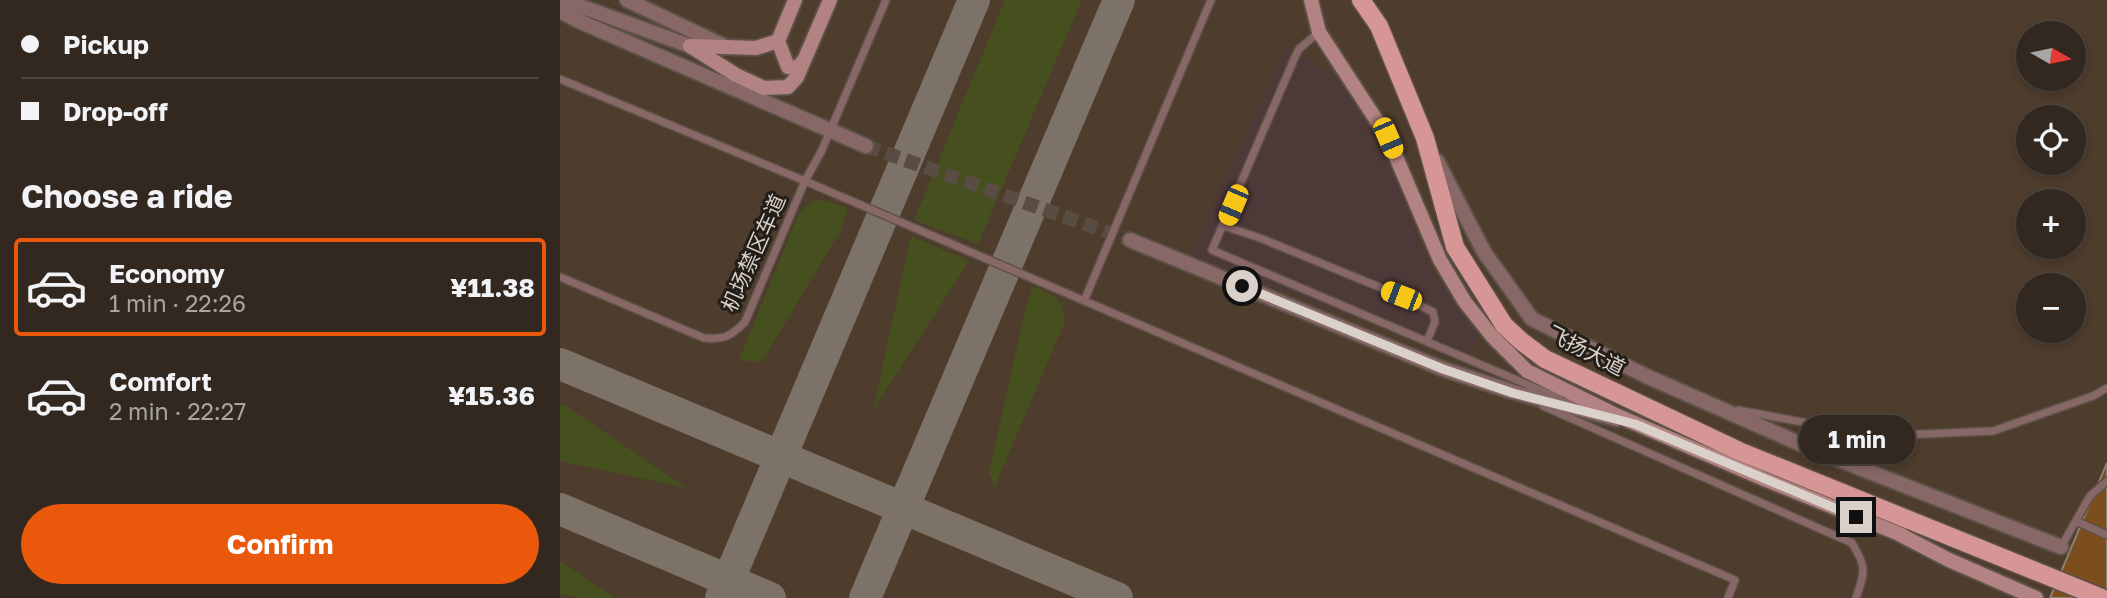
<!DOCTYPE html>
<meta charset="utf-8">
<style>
body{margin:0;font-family:"Golos Text","Noto Sans SC",sans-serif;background:#3d342d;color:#f1f3f6;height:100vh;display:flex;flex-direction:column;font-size:26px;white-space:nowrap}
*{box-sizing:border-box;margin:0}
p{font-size:23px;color:#a8a6a5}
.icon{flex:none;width:38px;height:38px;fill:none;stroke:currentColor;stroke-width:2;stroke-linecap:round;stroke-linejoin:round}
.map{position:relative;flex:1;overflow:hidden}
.details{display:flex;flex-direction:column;background:#322820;width:560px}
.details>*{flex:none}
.guide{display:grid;align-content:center;height:154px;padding:0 21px;background:#322820}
.needle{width:46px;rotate:99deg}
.buttons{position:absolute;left:1456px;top:21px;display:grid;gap:14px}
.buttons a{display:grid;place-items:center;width:70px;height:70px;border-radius:50%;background:#322820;box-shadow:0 4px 10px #0003,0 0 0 2px #4d443e;font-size:35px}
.end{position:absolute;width:32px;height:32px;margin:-16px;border:9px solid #d9d1ca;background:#111;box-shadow:0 0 0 4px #111}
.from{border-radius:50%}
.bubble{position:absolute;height:49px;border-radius:24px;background:#322820;box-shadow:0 4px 10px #0003,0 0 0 2px #4d443e;font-size:23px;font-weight:700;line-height:49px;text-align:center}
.car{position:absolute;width:21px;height:42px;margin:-21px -10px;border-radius:9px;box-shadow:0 0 5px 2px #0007;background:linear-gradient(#f5c518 24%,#345 0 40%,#f5c518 0 76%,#345 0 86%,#f5c518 0)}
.guide b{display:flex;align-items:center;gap:24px;height:66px;font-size:26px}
.guide b+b{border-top:2px solid #4d443e}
.guide i{width:18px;height:18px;background:#f1f3f6}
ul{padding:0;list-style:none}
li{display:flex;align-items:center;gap:21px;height:98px;margin:0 14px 10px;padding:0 7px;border:4px solid transparent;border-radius:7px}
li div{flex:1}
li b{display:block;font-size:26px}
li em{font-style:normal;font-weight:700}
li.current{border-color:#ea580c}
li>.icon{width:63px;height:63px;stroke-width:1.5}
h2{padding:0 21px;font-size:32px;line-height:84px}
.action{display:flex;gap:14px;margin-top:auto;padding:14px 21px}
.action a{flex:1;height:80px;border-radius:42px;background:#ea580c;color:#fff;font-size:28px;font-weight:700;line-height:80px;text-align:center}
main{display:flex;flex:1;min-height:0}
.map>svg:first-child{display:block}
.built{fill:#4e3c2c;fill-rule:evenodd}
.industrial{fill:#4e3939}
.green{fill:#46501f}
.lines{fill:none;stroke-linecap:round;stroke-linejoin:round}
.taxiway{stroke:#7d7268;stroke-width:32}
.building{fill:#7c4d1d;stroke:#8e7f72;stroke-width:2}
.tertiary-tunnel{stroke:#594c42;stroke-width:14;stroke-dasharray:14 7;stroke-linecap:butt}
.service-casing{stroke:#5d5147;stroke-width:10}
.minor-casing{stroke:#5d5147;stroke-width:18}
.tertiary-casing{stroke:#5d5147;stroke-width:18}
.secondary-casing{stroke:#5d5147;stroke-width:18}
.primary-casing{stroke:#5d5147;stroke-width:21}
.service{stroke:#876867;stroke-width:7}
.minor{stroke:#876867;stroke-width:14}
.tertiary{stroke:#876867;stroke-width:14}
.secondary{stroke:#b38282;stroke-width:14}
.primary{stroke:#d59695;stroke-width:18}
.route{stroke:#d9d1ca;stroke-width:9}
.labels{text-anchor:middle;stroke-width:6;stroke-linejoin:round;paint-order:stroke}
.street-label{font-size:21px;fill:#d9d1ca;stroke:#241e19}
</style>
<main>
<section class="details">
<div class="guide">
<b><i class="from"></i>Pickup</b>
<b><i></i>Drop-off</b>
</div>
<h2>Choose a ride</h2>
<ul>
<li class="current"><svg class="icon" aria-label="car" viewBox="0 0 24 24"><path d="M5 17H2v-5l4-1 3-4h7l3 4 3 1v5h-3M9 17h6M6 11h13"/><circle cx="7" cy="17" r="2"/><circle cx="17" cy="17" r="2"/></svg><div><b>Economy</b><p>1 min · 22:26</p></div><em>¥11.38</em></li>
<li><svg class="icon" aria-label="car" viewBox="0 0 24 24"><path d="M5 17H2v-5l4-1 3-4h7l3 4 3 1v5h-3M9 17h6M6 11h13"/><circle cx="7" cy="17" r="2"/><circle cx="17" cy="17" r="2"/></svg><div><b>Comfort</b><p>2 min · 22:27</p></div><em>¥15.36</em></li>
</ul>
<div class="action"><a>Confirm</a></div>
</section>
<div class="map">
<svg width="1547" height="598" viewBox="0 0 1547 598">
<rect width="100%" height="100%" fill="#42352a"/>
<path class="built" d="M0 0H1547V598H0ZM1468 33H1514V79H1468ZM1468 117H1514V163H1468ZM1468 201H1514V247H1468ZM1468 285H1514V331H1468Z"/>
<path class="industrial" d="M726 46 780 79 833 171 869 266 920 333 906 359 630 256Z"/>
<path class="green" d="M445 0H522L418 244 354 220Z
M263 200 288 208 281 230 203 360 195 362 179 360 239 213 252 201Z
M351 236 409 261 313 410Z
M473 287C493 295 503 297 505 321L435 486 429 473 465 310Z
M0 405 6 406 127 488 0 461Z
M0 561 55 598H21L0 594Z"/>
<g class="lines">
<path class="taxiway" d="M0 364 557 598
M0 509 210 598
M161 598 414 0
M305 598 559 0"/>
</g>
<path class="building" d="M1547 463V598H1490Z"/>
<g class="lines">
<path class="tertiary-tunnel" d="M306 146 570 240"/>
<defs>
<path id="service" d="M326 0 262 150 245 181 1175 580 1168 598
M759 32 739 49 735 57 652 250 999 398
M0 79 245 181 185 322C171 336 164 340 144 338L0 277
M664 226 700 238 841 296 873 312 875 322 867 341
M524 301 651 0
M983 406 1292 543C1307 568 1305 571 1296 598
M1178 410 1317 436 1433 431 1533 396 1547 388
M1516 521 1547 535
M1501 547 1530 496 1547 481"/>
<path id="minor" d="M877 161 924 252 972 319 1086 376 1259 452 1501 547"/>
<path id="tertiary" d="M3 0 130 46
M67 0 166 47
M0 11 21 22 306 146
M570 240 883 369 953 392 1057 419"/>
<path id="secondary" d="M751 0 759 32 828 138 880 260 905 302 932 336 967 371 1058 416 1204 479 1342 535
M218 41 228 67 237 68 244 60
M218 41 235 0
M130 46 176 75 204 88 228 87 237 77 270 0
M133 46 196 48 218 41
M1335 532 1389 560 1476 598"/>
<path id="primary" d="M801 0 819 26 865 138 895 247 944 325 961 341 985 359 1179 451 1542 598"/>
</defs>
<use href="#service" class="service-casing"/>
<use href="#minor" class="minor-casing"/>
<use href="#tertiary" class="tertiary-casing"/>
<use href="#secondary" class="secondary-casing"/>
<use href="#primary" class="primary-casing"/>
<use href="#service" class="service"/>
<use href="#minor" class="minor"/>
<use href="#tertiary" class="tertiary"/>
<use href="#secondary" class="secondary"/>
<use href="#primary" class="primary"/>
</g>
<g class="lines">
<path class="route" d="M682 286 883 369 953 393 1075 424 1296 517"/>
</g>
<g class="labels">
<g class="street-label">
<text transform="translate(194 253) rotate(-66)" y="7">机场禁区车道</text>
<text transform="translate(1026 351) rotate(27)" y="7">飞扬大道</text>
</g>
</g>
</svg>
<div class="buttons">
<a><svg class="needle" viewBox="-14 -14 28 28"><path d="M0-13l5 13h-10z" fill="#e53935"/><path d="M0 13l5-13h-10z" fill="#a8a6a5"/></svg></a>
<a><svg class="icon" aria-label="locate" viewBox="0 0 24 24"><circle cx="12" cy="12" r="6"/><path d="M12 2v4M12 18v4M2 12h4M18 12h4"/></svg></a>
<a>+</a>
<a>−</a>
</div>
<i class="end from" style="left:682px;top:286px"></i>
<i class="end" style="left:1296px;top:517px"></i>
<div class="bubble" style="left:1239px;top:415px;width:116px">1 min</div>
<i class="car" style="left:828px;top:138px;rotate:157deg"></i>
<i class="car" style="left:673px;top:205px;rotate:203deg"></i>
<i class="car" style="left:841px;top:296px;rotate:291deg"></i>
</div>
</main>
